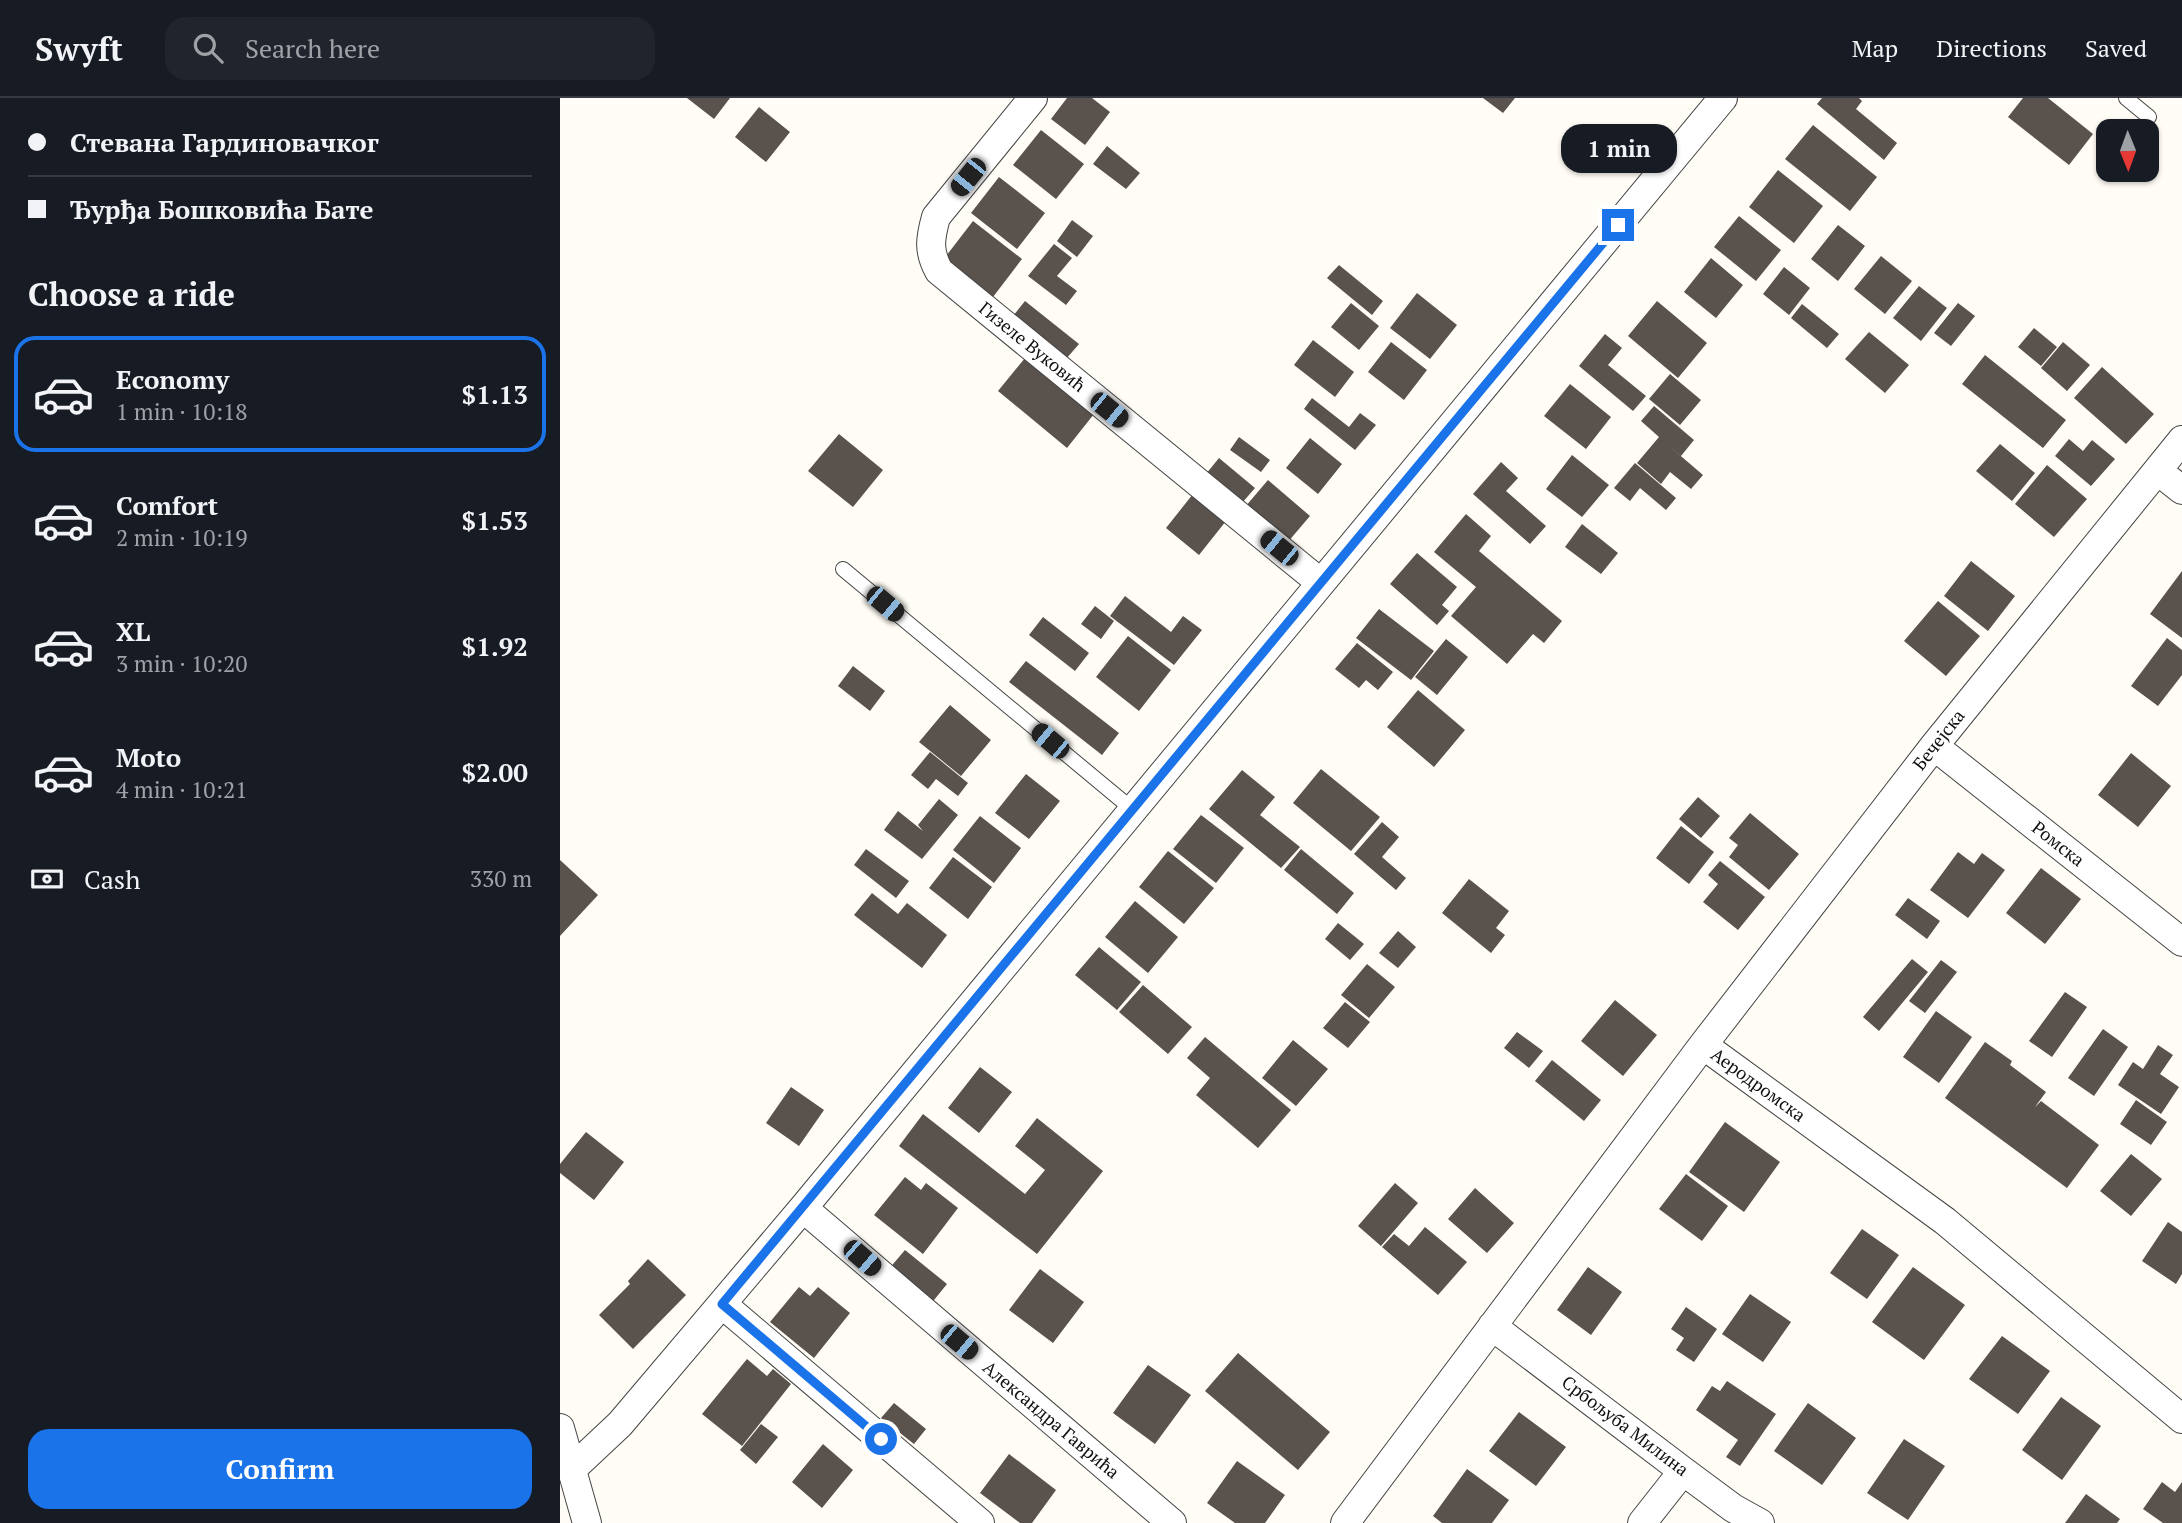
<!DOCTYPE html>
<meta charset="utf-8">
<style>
body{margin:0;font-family:"PT Serif",serif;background:#20242c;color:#f1f3f6;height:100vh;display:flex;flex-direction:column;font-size:26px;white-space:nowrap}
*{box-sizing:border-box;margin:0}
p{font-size:23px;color:#9ea1a6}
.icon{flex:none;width:38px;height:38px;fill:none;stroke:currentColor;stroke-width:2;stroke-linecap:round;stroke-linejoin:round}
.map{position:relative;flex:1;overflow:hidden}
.side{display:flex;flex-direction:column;background:#171b24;width:560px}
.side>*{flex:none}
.banner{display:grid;align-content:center;height:154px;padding:0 28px;background:#171b24}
.needle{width:46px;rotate:179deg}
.fabs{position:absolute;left:1536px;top:21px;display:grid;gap:14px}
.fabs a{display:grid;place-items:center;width:63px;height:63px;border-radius:14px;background:#171b24;box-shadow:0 2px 5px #0004;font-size:35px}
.end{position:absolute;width:32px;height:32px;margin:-16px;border:9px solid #1a73e8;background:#fff;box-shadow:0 0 0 4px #fff}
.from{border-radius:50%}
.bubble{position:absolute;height:49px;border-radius:21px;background:#171b24;box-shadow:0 2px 5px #0004;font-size:23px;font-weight:700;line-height:49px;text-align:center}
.car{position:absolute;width:21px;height:42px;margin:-21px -10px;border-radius:9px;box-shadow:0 0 5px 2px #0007;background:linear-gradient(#222 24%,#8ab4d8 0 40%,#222 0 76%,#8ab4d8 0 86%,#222 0)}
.banner b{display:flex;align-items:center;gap:24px;height:66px;font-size:26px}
.banner b+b{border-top:2px solid #363941}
.banner i{width:18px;height:18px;background:#f1f3f6}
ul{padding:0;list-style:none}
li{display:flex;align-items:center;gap:21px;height:116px;margin:0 14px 10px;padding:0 14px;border:4px solid transparent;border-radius:21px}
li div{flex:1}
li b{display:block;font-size:26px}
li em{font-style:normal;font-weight:700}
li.current{border-color:#1a73e8}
li>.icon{width:63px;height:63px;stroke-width:1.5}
h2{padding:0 28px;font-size:32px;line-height:84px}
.pay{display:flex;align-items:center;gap:18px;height:77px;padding:0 28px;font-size:26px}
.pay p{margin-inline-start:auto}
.button{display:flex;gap:14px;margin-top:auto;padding:14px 28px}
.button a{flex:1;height:80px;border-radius:21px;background:#1a73e8;color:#fff;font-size:28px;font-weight:700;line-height:80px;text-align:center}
header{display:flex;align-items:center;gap:42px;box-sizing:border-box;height:98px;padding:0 35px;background:#171b24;border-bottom:2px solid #363941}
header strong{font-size:33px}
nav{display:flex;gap:38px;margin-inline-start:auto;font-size:24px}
.search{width:490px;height:63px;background:#20242c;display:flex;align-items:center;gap:18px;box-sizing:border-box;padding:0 24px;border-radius:21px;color:#9ea1a6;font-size:26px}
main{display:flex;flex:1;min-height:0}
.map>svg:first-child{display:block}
.building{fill:#5a524d}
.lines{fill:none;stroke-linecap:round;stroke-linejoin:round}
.service-casing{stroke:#444;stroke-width:16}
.minor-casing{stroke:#444;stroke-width:30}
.service{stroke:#fff;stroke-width:14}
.minor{stroke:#fff;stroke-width:28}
.route{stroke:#1a73e8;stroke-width:9}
.labels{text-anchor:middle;stroke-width:7;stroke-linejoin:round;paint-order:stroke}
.street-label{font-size:18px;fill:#111;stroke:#fff}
</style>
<header>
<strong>Swyft</strong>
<div class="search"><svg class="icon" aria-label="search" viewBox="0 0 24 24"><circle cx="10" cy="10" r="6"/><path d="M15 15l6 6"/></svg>Search here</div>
<nav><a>Map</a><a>Directions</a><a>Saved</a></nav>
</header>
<main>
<section class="side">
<div class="banner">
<b><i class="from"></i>Стевана Гардиновачког</b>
<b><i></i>Ђурђа Бошковића Бате</b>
</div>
<h2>Choose a ride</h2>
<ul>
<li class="current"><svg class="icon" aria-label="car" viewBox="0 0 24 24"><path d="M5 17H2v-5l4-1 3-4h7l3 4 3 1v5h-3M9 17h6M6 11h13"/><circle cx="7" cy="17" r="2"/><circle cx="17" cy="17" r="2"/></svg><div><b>Economy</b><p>1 min · 10:18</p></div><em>$1.13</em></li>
<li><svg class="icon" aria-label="car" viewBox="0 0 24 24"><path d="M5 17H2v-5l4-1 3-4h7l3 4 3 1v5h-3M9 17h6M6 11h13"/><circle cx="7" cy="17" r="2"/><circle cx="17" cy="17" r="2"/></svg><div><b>Comfort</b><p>2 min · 10:19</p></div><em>$1.53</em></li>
<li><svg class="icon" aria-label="car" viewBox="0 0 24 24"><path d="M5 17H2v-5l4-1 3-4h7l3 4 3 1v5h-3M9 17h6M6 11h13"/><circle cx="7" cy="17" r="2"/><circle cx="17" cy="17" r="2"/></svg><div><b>XL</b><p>3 min · 10:20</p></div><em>$1.92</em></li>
<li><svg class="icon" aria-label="car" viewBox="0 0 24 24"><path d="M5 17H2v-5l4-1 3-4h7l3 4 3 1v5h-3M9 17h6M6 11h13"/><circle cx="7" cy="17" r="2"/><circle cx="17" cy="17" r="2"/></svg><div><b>Moto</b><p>4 min · 10:21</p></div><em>$2.00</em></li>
</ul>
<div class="pay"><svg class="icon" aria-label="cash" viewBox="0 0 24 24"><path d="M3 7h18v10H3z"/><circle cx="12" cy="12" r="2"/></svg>Cash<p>330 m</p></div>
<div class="button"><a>Confirm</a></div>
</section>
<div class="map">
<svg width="1622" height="1425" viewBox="0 0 1622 1425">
<rect width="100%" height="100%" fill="#fffdf5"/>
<path class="building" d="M127 0H170L154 21Z
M507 0H532L550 14 525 47 491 21Z
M923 0H955L943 15Z
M1262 0H1299L1302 3 1296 11 1337 45 1324 62 1257 6Z
M1463 0H1488L1533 36 1509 67 1448 19Z
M199 9 230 34 206 64 175 39Z
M1253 27 1317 79 1290 113 1225 61Z
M481 32 524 66 496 101 453 67Z
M547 48 580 75 566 91 533 66Z
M1218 72 1263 108 1234 145 1189 109Z
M439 79 485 115 457 151 411 115Z
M1179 118 1221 152 1196 183 1154 149Z
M512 122 533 138 517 159 497 143Z
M413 123 462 161 433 199 383 162Z
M1278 127 1305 148 1278 183 1251 161Z
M494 146 512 160 497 178 517 193 506 207 468 178Z
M1321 158 1352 183 1325 216 1294 191Z
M1151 160 1183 187 1156 220 1124 194Z
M779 167 823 203 812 217 767 180Z
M1224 169 1250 190 1229 217 1203 196Z
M1359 188 1387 210 1361 243 1333 220Z
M857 195 897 227 870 261 830 230Z
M465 203 519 246 506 261 453 218Z
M1097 203 1147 245 1118 280 1068 238Z
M791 205 819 228 799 252 771 229Z
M1398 205 1415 218 1391 248 1374 235Z
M1242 206 1279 236 1267 250 1231 220Z
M1474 230 1497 249 1481 268 1458 249Z
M1309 234 1349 267 1325 295 1285 261Z
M1045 236 1062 250 1048 267 1086 298 1073 313 1019 268Z
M753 242 794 274 775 299 734 267Z
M831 244 867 272 844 302 808 274Z
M1503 244 1530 267 1507 293 1481 270Z
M1425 257 1506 322 1483 350 1402 286Z
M465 260 534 316 507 350 438 293Z
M1542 269 1594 316 1566 346 1514 300Z
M1110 276 1141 302 1120 327 1089 301Z
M1010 286 1051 319 1026 351 984 318Z
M752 300 789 329 800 315 816 327 795 352 744 311Z
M1094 308 1134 342 1121 358 1108 347 1143 377 1131 391 1110 374 1101 386 1077 365 1099 339 1081 323Z
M279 336 323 372 293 409 248 373Z
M679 339 710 362 701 374 670 352Z
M750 340 782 366 758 396 726 370Z
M1509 341 1523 353 1532 342 1555 361 1531 388 1495 358Z
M1440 346 1475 375 1452 403 1416 373Z
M1012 357 1049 387 1022 419 986 391Z
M659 360 695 390 682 405 646 376Z
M941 364 958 380 946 393 986 428 970 446 913 396Z
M1075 365 1116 400 1106 412 1080 390 1070 403 1054 390Z
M1487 367 1527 401 1494 439 1455 406Z
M708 382 750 418 727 445 685 409Z
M633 396 666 423 639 457 606 430Z
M906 416 931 438 919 453 1002 523 984 545 973 536 947 566 891 518 916 489 874 454Z
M1022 426 1058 455 1041 476 1005 449Z
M857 455 897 489 882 507 889 513 877 527 830 486Z
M1411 463 1455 498 1428 533 1384 498Z
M1622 473V540L1590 516Z
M565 498 611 534 623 518 642 532 614 567 550 518Z
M1378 503 1420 538 1386 578 1344 543Z
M535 508 554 523 541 541 521 526Z
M819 511 874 553 851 582 796 540Z
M483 519 529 555 515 573 469 537Z
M568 538 611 572 579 613 536 579Z
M1607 540 1622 552V577L1598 608 1571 588Z
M886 541 908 559 877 597 855 579Z
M797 545 833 574 818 592 806 582 799 590 775 571Z
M466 563 559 635 542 657 449 584Z
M293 568 325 593 310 613 278 588Z
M858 592 905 632 874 669 827 629Z
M390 607 431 642 401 678 359 644Z
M370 654 408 685 398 698 376 681 368 691 351 677Z
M1571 655 1611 688 1578 729 1538 697Z
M761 671 820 719 791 753 733 705Z
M682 672 715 699 700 717 740 749 721 770 649 711Z
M466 676 500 703 469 741 435 715Z
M1138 699 1160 718 1141 740 1119 721Z
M379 701 398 717 362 761 324 732 338 713 363 733 358 727Z
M1190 715 1239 756 1209 792 1169 759 1178 747 1169 740Z
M641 717 684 750 656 785 613 751Z
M420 718 461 750 434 785 393 752Z
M822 724 839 739 822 759 846 780 836 792 794 756Z
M1121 728 1154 754 1129 786 1096 760Z
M306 751 349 783 336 800 294 767Z
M741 751 794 795 777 816 724 772Z
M608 753 654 790 624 826 579 789Z
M1398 754 1414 766 1422 755 1445 772 1408 820 1370 792Z
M393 759 432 789 408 821 369 790Z
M0 762 38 797 0 838Z
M1160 763 1205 799 1178 832 1143 804 1158 786 1148 777Z
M1481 770 1521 801 1485 846 1446 815Z
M909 781 949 813 936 830 945 837 931 855 882 815Z
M312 795 338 816 347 805 387 837 362 870 294 817Z
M1348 800 1380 823 1367 841 1335 817Z
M575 803 618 839 588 875 545 839Z
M778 825 804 846 790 862 765 841Z
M838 833 856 849 838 870 819 855Z
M539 849 581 884 557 912 515 877Z
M1352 861 1368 874 1319 933 1303 919Z
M1381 862 1397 874 1365 915 1349 903Z
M807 866 835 889 809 920 781 897Z
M583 887 632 929 608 956 559 914Z
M1505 894 1527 909 1492 959 1469 943Z
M1055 902 1097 937 1063 978 1021 943Z
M785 904 810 924 788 950 763 930Z
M1376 913 1412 939 1379 985 1343 959Z
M1543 931 1568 949 1534 998 1508 980Z
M957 934 983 953 969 970 944 950Z
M645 939 731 1012 698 1050 636 997 650 980 627 960Z
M733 942 768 971 736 1008 702 980Z
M1425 944 1452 963 1450 967 1486 994 1475 1009 1481 1003 1539 1047 1507 1090 1385 1000Z
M1598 947 1613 957 1600 976 1619 989 1601 1016 1558 987 1573 964 1583 971Z
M992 962 1041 1002 1024 1023 975 983Z
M420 969 452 994 419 1035 388 1010Z
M231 989 264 1012 239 1048 206 1025Z
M1576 1002 1607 1024 1591 1047 1560 1026Z
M363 1016 465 1096 485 1072 455 1048 477 1020 543 1073 477 1156 339 1048Z
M1165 1024 1220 1064 1184 1114 1129 1074Z
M26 1034 64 1064 34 1102 0 1075V1066Z
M1571 1056 1602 1081 1571 1118 1540 1093Z
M1126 1076 1168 1108 1142 1143 1099 1111Z
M345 1079 361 1092 366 1085 398 1110 363 1156 314 1117Z
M835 1085 858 1105 821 1148 798 1128Z
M915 1090 954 1125 927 1155 888 1121Z
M1608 1124 1622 1134V1176L1616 1186 1582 1163Z
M865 1129 907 1164 878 1197 822 1149 834 1136 849 1148Z
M1302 1131 1339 1157 1307 1201 1270 1175Z
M345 1152 387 1186 370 1207 328 1172Z
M88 1161 126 1197 73 1251 39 1217 70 1186 68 1183Z
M1028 1169 1062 1194 1031 1237 997 1212Z
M1353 1169 1405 1207 1364 1262 1312 1224Z
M480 1171 524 1204 493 1245 449 1212Z
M239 1189 250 1198 258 1189 290 1215 254 1260 210 1224Z
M1190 1196 1231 1224 1203 1264 1162 1236Z
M1126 1209 1157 1231 1134 1264 1116 1252 1124 1240 1111 1231Z
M1442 1238 1490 1273 1458 1316 1409 1281Z
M678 1255 770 1334 738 1372 645 1293Z
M187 1261 207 1278 213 1271 231 1286 182 1348 142 1316Z
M588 1267 631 1297 595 1346 553 1315Z
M1167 1283 1216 1316 1180 1368 1166 1359 1178 1342 1136 1312 1152 1288 1160 1293Z
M1501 1299 1541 1328 1502 1382 1462 1352Z
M334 1305 366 1331 354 1346 321 1320Z
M1248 1305 1296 1340 1262 1387 1214 1353Z
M959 1314 1006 1349 976 1388 929 1353Z
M201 1326 218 1339 196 1366 180 1352Z
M1344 1341 1385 1368 1348 1422 1307 1395Z
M263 1346 293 1372 262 1410 232 1384Z
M449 1356 496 1392 472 1425H460L420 1395Z
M677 1363 725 1397 705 1425H675L647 1405Z
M907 1371 949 1402 932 1425H882L873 1418Z
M1602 1384 1615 1394 1622 1384V1425H1603L1583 1411Z
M1526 1396 1560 1421 1557 1425H1505Z"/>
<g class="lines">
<defs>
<path id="service" d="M1566 0 1589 19
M283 471 572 711"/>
<path id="minor" d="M473 0 376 119C370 141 368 153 379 173L761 485
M1598 373 1622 392
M1374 648 1622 844
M1143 947 1385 1123 1622 1321
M243 1110 612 1425
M162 1206 420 1425
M932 1228 1123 1373 1173 1410 1200 1425
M0 1330 27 1425
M11 1372 60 1326 243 1110 1163 0
M785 1425 1143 947 1374 648 1622 342
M1082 1425 1123 1373"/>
</defs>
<use href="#service" class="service-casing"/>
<use href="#minor" class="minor-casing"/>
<use href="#service" class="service"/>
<use href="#minor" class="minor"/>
</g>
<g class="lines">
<path class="route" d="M321 1341 162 1206 1058 127"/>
</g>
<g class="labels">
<g class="street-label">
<text transform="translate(472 249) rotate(39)" y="6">Гизеле Вуковић</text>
<text transform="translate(1379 642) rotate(-52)" y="6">Бечејска</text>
<text transform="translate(1498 746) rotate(38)" y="6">Ромска</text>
<text transform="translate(1198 987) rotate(36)" y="6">Аеродромска</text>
<text transform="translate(491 1322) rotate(40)" y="6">Александра Гаврића</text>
<text transform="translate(1065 1328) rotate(37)" y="6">Србољуба Милина</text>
</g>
</g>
</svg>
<div class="fabs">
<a><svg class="needle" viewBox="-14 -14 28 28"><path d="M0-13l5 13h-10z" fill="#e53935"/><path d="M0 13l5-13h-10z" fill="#9ea1a6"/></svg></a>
</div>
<i class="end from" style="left:321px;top:1341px"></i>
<i class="end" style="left:1058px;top:127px"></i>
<div class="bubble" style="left:1001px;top:26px;width:116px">1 min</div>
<i class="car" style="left:408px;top:79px;rotate:219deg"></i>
<i class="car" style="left:549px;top:312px;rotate:129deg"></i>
<i class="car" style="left:719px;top:450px;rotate:309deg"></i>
<i class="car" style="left:325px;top:506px;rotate:130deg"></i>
<i class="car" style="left:490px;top:643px;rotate:310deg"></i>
<i class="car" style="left:302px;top:1160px;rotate:131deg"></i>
<i class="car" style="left:399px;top:1244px;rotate:130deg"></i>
</div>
</main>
